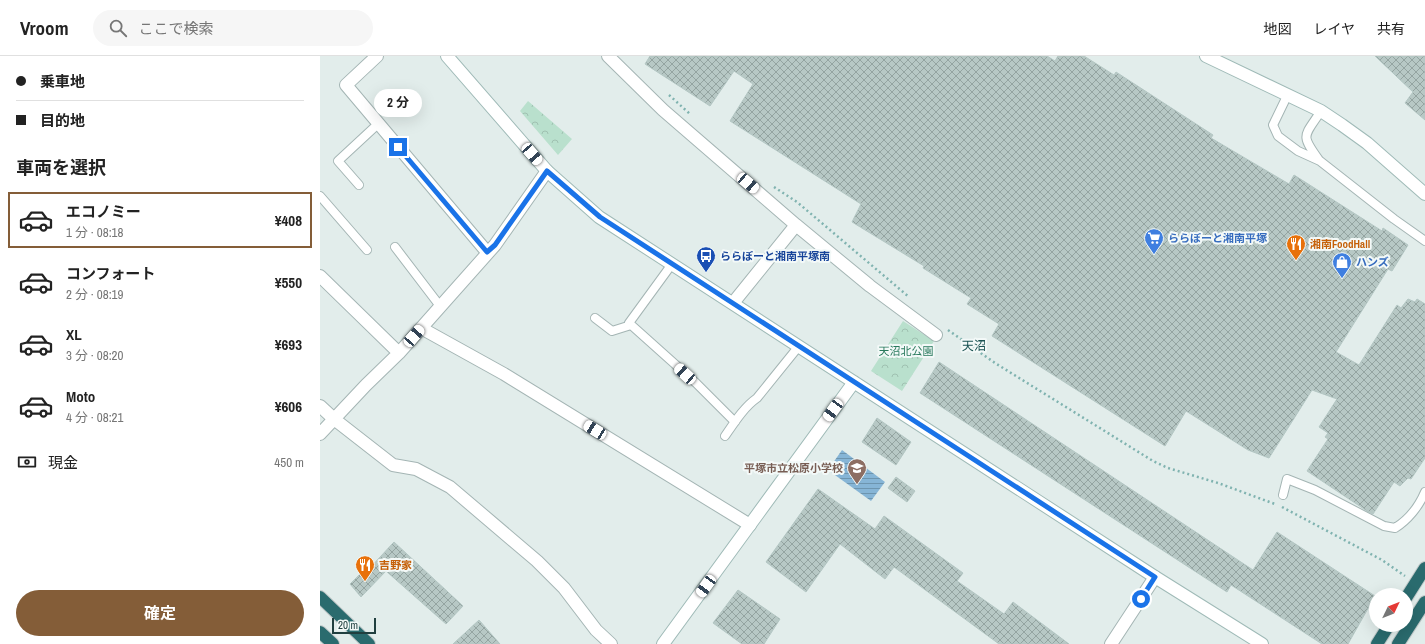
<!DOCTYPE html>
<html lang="ja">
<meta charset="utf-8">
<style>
body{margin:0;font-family:"Archivo Narrow","Noto Sans JP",sans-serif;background:#f6f6f6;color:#222;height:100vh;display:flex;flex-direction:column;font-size:15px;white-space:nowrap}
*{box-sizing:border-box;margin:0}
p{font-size:13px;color:#767676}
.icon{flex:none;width:22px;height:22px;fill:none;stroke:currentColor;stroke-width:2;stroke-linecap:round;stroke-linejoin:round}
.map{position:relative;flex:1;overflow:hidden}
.details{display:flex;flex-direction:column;background:#fff;width:320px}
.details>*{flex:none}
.guide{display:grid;align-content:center;height:88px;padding:0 16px;background:#fff}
.needle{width:26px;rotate:47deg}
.controls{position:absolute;left:1049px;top:532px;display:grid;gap:8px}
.controls a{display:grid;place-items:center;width:44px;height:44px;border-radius:50%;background:#fff;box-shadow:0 4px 16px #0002;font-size:20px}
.scale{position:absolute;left:12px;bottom:10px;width:44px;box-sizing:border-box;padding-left:4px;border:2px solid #203f3f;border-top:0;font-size:11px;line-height:14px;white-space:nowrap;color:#203f3f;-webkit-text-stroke:3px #f3f9f8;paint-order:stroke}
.end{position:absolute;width:18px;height:18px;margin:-9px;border:5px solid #1a73e8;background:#fff;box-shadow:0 0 0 2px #fff}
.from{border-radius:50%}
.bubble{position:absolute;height:28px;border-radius:14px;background:#fff;box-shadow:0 4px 16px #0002;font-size:13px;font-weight:700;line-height:28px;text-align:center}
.car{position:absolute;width:12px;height:24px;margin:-12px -6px;border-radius:5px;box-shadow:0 0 3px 1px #0007;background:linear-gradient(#fff 24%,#345 0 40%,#fff 0 76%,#345 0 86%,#fff 0)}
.guide b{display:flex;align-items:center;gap:14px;height:38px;font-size:15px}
.guide b+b{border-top:1px solid #e0e0e0}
.guide i{width:10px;height:10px;background:#222}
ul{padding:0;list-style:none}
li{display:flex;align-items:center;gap:12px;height:56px;margin:0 8px 6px;padding:0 8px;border:2px solid transparent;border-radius:0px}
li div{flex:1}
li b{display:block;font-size:15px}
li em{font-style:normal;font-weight:700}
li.selected{border-color:#845d38}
li>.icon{width:36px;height:36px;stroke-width:1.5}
h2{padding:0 16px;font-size:18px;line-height:48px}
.pay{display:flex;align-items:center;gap:10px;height:44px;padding:0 16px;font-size:15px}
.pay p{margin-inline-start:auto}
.button{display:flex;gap:8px;margin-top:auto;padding:8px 16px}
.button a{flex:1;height:46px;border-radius:24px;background:#845d38;color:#fff;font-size:16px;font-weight:700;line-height:46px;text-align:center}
header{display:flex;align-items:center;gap:24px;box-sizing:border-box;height:56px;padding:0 20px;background:#fff;border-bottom:1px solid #e0e0e0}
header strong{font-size:19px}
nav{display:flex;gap:22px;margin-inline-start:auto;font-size:14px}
.search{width:280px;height:36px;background:#f6f6f6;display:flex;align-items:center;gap:10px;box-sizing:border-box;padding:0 14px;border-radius:22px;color:#767676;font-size:15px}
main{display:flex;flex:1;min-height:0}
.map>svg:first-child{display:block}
.forest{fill:url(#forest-crowns)}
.water{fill:url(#water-rules)}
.building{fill:url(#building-cross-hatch);stroke:#b4c7c4}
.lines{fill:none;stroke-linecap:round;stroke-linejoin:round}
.lane-casing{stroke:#a4b5b4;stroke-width:10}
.street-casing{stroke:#a4b5b4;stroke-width:14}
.secondary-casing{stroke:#9fbab7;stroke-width:14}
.highway-casing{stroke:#c1c9c9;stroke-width:14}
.path{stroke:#80b3b0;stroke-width:2.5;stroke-dasharray:2 3;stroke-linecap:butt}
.lane{stroke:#fff;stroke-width:8}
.street{stroke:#fff;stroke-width:12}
.secondary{stroke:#fff;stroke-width:12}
.highway{stroke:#2a6b6e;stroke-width:12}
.route{stroke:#1a73e8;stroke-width:5}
.labels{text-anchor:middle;stroke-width:4;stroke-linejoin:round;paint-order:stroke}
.shop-label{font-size:11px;font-weight:bold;fill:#366cbe;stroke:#f3f9f8;text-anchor:start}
.food-label{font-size:11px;font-weight:bold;fill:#c56008;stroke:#f3f9f8;text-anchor:start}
.transit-label{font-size:11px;font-weight:bold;fill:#164399;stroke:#f3f9f8;text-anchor:start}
.park-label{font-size:11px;fill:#28795c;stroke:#f3f9f8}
.education-label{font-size:11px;font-weight:bold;fill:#785e54;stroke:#f3f9f8;text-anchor:end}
.neighbourhood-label{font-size:12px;fill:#1b5353;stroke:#f3f9f8}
</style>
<header>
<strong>Vroom</strong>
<div class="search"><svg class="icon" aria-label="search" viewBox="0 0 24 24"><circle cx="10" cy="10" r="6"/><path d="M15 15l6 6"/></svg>ここで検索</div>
<nav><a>地図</a><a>レイヤ</a><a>共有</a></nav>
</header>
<main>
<section class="details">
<div class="guide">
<b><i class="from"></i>乗車地</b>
<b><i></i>目的地</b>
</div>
<h2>車両を選択</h2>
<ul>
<li class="selected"><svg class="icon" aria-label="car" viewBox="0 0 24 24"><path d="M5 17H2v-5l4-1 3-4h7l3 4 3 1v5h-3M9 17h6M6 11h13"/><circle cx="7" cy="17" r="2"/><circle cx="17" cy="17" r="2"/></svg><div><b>エコノミー</b><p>1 分 · 08:18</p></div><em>¥408</em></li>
<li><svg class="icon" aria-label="car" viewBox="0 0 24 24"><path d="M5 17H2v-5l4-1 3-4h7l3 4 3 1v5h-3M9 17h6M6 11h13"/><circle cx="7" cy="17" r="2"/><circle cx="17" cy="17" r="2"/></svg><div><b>コンフォート</b><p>2 分 · 08:19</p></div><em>¥550</em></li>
<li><svg class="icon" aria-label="car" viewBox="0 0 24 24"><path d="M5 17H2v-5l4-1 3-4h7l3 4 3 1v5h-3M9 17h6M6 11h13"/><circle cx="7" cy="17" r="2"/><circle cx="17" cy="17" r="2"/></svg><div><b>XL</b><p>3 分 · 08:20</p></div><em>¥693</em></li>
<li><svg class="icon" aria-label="car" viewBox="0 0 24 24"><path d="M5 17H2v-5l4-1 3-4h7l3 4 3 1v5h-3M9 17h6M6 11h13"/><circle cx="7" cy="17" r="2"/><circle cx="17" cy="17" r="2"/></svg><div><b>Moto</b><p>4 分 · 08:21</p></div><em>¥606</em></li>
</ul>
<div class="pay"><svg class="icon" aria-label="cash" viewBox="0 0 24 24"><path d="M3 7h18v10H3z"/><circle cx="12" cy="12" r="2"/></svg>現金<p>450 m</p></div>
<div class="button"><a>確定</a></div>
</section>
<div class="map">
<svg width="1105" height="588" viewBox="0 0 1105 588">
<defs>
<pattern id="forest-crowns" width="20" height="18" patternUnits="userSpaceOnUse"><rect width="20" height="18" fill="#b9e0cd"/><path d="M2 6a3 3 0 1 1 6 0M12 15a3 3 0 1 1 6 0" fill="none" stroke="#9fc1b1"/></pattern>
<pattern id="water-rules" width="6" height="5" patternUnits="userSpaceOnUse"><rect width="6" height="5" fill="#86b5d6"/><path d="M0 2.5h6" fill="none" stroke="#6d95af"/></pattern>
<pattern id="building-cross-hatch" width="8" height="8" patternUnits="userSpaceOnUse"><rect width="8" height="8" fill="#b7c8c5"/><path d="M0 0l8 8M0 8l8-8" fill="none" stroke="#94a4a1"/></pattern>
</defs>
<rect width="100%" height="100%" fill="#e2edeb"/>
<path class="forest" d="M208 45 252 83 238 99 200 55Z
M583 265 614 285 582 335 551 315Z"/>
<path class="water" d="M522 394 565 426 551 445 508 414Z"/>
<path class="building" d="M330 0H727L735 5 738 0H764L794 19 796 16 893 79 891 82 969 128 974 119 1062 175 1063 172 1088 189 1072 215 1068 213 1016 296 1039 309 1077 249 1081 252 1088 243 1095 246 1097 243 1105 248V402L1091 423 1088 422 1080 430 1074 426 1053 458 1047 455 987 415 1008 383 1005 381 1008 377 999 371 1017 343 992 334 949 402 928 394 866 355 845 390 672 280 679 268 647 248 651 242 603 212 604 210 532 166 541 148 410 65 433 28 414 15 390 50 325 8Z
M1055 0H1105V64L1085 47 1093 36Z
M619 306 933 514 957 476 1055 540 1028 588H1002L911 529 907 536 600 337Z
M557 362 591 386 576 409 542 386Z
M576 421 595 435 587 446 568 432Z
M498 433 555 473 564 460 643 517 637 525 684 558 693 546 749 588H679L574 511 565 523 520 488 486 536 446 506Z
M74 486 143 550 126 568 66 515 41 541 30 528 46 512 48 514Z
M418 534 460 563 444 588H422L393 567Z
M159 564 180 588H133Z"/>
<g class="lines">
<defs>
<path id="lane" d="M968 38 953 69 958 80 978 95 1000 105 1074 163 1105 185
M999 104C980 78 984 81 1001 55
M39 129 18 105 59 67
M0 140 47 194
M75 191 120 250
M352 208 309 267 376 327 415 366
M275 262 292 275 311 269
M405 380C414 367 424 351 437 342L479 290
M963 439 967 423 995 434 1064 470 1075 472C1088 464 1099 450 1105 436"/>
<path id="street" d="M57 0 26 29 167 196
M288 0 343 54 476 169 550 230 616 279
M0 220 79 297
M413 247 476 169
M101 272 184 318 430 469
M0 350 14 363 73 409 96 413 130 431 217 505 244 532 276 574 291 588
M0 378 46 329 79 297 175 189 227 115
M791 588 835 521"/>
<path id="secondary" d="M127 0 227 115 279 161 835 521 942 588
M886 0 1001 55 1022 69 1047 87 1105 138
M343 588 534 326"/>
<path id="highway" d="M0 541 49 588
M1086 542 1105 512
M0 576 13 588
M1057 588 1069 569
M1078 588 1105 546"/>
</defs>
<use href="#lane" class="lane-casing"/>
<use href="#street" class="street-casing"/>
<use href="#secondary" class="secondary-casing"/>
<use href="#highway" class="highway-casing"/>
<path class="path" d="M349 39 370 58
M454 131 477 146 589 241
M628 274 675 307 833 405 848 412 898 427 955 448
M962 451 1062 504 1085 520"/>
<use href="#lane" class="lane"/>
<use href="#street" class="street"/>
<use href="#secondary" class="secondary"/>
<use href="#highway" class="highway"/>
</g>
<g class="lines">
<path class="route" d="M78 91 167 196 175 189 227 115 280 161 835 521 821 543"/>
</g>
<defs>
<symbol id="supermarket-pin" viewBox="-11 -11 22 30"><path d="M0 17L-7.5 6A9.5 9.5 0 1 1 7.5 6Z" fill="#3f7fe0" stroke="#f3f9f8"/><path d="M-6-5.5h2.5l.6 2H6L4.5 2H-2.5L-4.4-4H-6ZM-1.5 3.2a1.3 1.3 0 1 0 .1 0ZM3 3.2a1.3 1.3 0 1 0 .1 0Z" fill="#fff"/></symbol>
<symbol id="restaurant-pin" viewBox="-11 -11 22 30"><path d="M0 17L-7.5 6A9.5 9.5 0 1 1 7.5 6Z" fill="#e8710a" stroke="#f3f9f8"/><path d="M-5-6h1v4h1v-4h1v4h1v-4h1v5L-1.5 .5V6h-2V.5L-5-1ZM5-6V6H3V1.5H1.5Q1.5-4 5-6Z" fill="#fff"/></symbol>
<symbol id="bus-pin" viewBox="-11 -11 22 30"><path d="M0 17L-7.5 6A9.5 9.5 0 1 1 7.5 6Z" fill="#1a4fb4" stroke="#f3f9f8"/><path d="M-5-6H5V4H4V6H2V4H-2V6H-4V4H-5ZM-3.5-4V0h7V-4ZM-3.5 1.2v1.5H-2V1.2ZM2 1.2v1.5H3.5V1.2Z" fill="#fff"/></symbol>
<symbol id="shop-pin" viewBox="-11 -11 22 30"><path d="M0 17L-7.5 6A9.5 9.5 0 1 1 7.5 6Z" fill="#3f7fe0" stroke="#f3f9f8"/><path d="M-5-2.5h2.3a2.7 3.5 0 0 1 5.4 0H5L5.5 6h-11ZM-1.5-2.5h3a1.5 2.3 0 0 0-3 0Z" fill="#fff"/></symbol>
<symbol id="school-pin" viewBox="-11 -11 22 30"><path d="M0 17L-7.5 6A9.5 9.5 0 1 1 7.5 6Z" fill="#8d6e63" stroke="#f3f9f8"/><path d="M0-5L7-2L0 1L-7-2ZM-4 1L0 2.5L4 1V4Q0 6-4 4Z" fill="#fff"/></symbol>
</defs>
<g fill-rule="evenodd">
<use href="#supermarket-pin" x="823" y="171" width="22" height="30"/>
<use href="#restaurant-pin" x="965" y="177" width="22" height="30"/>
<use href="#bus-pin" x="375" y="189" width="22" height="30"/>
<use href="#shop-pin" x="1011" y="195" width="22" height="30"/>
<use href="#school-pin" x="526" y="401" width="22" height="30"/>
<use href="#restaurant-pin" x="34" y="498" width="22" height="30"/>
</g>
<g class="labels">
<g class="shop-label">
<text x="848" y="186">ららぽーと湘南平塚</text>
<text x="1036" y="210">ハンズ</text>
</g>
<g class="food-label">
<text x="990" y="192">湘南FoodHall</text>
<text x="59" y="513">吉野家</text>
</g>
<g class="transit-label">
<text x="400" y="204">ららぽーと湘南平塚南</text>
</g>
<g class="park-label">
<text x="586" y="299">天沼北公園</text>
</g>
<g class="education-label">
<text x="523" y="416">平塚市立松原小学校</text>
</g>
<g class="neighbourhood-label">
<text x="654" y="294">天沼</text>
</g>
</g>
</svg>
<div class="controls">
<a><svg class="needle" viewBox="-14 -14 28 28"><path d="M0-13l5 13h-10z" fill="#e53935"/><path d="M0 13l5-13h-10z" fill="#767676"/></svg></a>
</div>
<div class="scale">20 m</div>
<i class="end from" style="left:821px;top:543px"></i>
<i class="end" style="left:78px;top:91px"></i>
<div class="bubble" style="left:54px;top:33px;width:48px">2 分</div>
<i class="car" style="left:212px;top:98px;rotate:139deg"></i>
<i class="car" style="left:428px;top:127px;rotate:131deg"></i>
<i class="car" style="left:94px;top:280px;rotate:41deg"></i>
<i class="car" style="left:365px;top:318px;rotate:312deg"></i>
<i class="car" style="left:513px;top:354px;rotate:216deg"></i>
<i class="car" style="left:275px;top:374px;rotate:302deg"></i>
<i class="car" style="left:386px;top:530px;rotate:216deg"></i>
</div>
</main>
